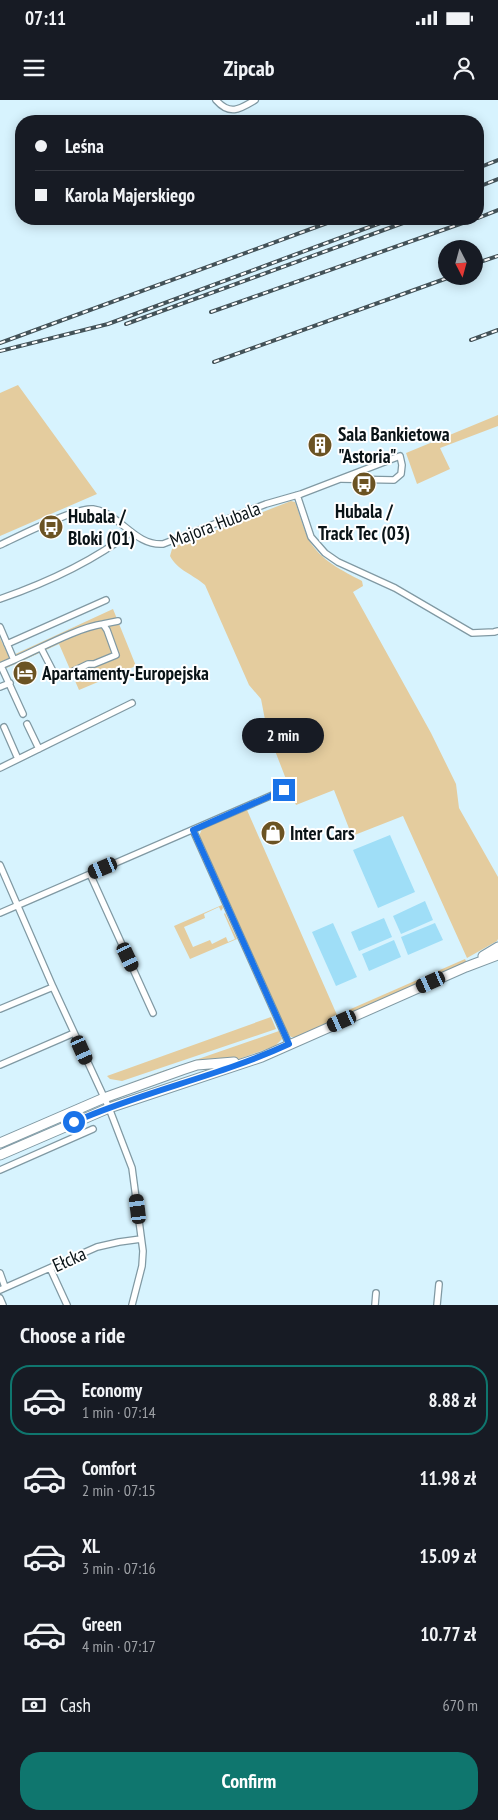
<!DOCTYPE html>
<meta charset="utf-8">
<style>
body{margin:0;font-family:"PT Sans Narrow",sans-serif;background:#20242c;color:#f1f3f6;height:100vh;display:flex;flex-direction:column;font-size:19px;white-space:nowrap}
*{box-sizing:border-box;margin:0}
p{font-size:16px;color:#9ea1a6}
.icon{flex:none;width:28px;height:28px;fill:none;stroke:currentColor;stroke-width:2;stroke-linecap:round;stroke-linejoin:round}
.map{position:relative;height:1205px;overflow:hidden}
.side{display:flex;flex-direction:column;background:#171b24;flex:1}
.side>*{flex:none}
.hud{position:absolute;left:15px;top:15px;width:469px;height:110px;border-radius:20px;box-shadow:0 2px 12px #0003;display:grid;align-content:center;height:110px;padding:0 20px;background:#171b24}
.needle{width:32px;rotate:174deg}
.fabs{position:absolute;left:438px;top:140px;display:grid;gap:10px}
.fabs a{display:grid;place-items:center;width:45px;height:45px;border-radius:50%;background:#171b24;box-shadow:0 2px 12px #0003;font-size:25px}
.end{position:absolute;width:22px;height:22px;margin:-11px;border:6px solid #1a73e8;background:#fff;box-shadow:0 0 0 2px #fff}
.from{border-radius:50%}
.bubble{position:absolute;height:35px;border-radius:18px;background:#171b24;box-shadow:0 2px 12px #0003;font-size:16px;font-weight:700;line-height:35px;text-align:center}
.car{position:absolute;width:15px;height:30px;margin:-15px -8px;border-radius:6px;box-shadow:0 0 4px 1px #0007;background:linear-gradient(#222 24%,#8ab4d8 0 40%,#222 0 76%,#8ab4d8 0 86%,#222 0)}
.hud b{display:flex;align-items:center;gap:18px;height:48px;font-size:19px}
.hud b+b{border-top:1px solid #363941}
.hud i{width:12px;height:12px;background:#f1f3f6}
ul{padding:0;list-style:none}
li{display:flex;align-items:center;gap:15px;height:70px;margin:0 10px 8px;padding:0 10px;border:2px solid transparent;border-radius:20px}
li div{flex:1}
li b{display:block;font-size:19px}
li em{font-style:normal;font-weight:700}
li.active{border-color:#0f766e}
li>.icon{width:45px;height:45px;stroke-width:1.5}
h2{padding:0 20px;font-size:22px;line-height:60px}
.pay{display:flex;align-items:center;gap:12px;height:55px;padding:0 20px;font-size:19px}
.pay p{margin-inline-start:auto}
.action{display:flex;gap:10px;margin-top:auto;padding:10px 20px}
.action a{flex:1;height:58px;border-radius:20px;background:#0f766e;color:#fff;font-size:20px;font-weight:700;line-height:58px;text-align:center}
.status{display:flex;justify-content:space-between;align-items:center;height:35px;padding:0 25px;background:#171b24;direction:ltr}
.status svg{height:14px;fill:currentColor}
header{display:flex;justify-content:space-between;align-items:center;height:65px;padding:0 20px;background:#171b24;font-size:22px;font-weight:700}
.map>svg:first-child{display:block}
.green{fill:#e4cc9e}
.water{fill:#9fdef7}
.lines{fill:none;stroke-linecap:round;stroke-linejoin:round}
.minor-casing{stroke:#8099a3;stroke-width:8}
.secondary-casing{stroke:#8099a3;stroke-width:11}
.minor{stroke:#fff;stroke-width:5.5}
.secondary{stroke:#fff;stroke-width:9}
.rail-casing{stroke:#435258;stroke-width:4}
.rail{stroke:#fff;stroke-width:2;stroke-dasharray:5.5;stroke-linecap:butt}
.route{stroke:#1a73e8;stroke-width:6}
.labels{text-anchor:middle;stroke-width:4;stroke-linejoin:round;paint-order:stroke}
.poi-label{font-size:19px;font-weight:bold;fill:#091317;stroke:#fff;text-anchor:start}
.street-label{font-size:19px;fill:#091317;stroke:#fff}
</style>
<div class="status"><b>07:11</b><svg viewBox="0 0 49 12"><path d="M0 12V9h3v3zM5 12V6h3v6zM10 12V3h3v9zM15 12V0h3v12zM26 1h20v11H26zM47 4h2v5h-2z"/></svg></div>
<header><svg class="icon" aria-label="menu" viewBox="0 0 24 24"><path d="M4 6h16M4 12h16M4 18h16"/></svg>Zipcab<svg class="icon" aria-label="person" viewBox="0 0 24 24"><circle cx="12" cy="8" r="4"/><path d="M4 21q1-7 8-7t8 7"/></svg></header>
<div class="map">
<svg width="498" height="1205" viewBox="0 0 498 1205">
<rect width="100%" height="100%" fill="#d7f3fe"/>
<path class="green" d="M18 285 97 394 0 436V293Z
M498 315V326L440 348 450 369 417 384 406 353Z
M291 401 295 402C300 415 303 428 309 440 320 460 343 471 362 481L363 486 353 492 431 633 456 684 459 708 498 777V839L497 841 467 858 403 716 352 736 334 690 296 705 267 630 261 599 249 585 205 485C194 475 177 470 170 456L172 449 178 445Z
M113 509 136 566 79 590 59 544 0 571V538L9 557Z
M247 710 337 915 465 859 467 863 297 937H291L284 927 199 736 202 729Z
M222 805 223 808 221 811 219 807 204 814 205 818 184 827 193 847 210 840 212 844 226 837 228 842 235 839 224 814 225 813 237 839 190 859 174 826Z
M271 917 276 929 122 981 110 979 107 976Z
M279 931 282 939 275 946 239 959 196 962 165 970 123 985Z"/>
<path class="water" d="M390 735 415 792 378 808 353 750Z
M425 801 433 820 401 834 393 816Z
M384 818 392 837 359 851 351 832Z
M333 823 357 877 336 886 312 832Z
M435 823 443 840 408 855 401 837Z
M394 840 401 857 369 871 362 854Z"/>
<g class="lines">
<defs>
<path id="minor" d="M216 0C230 16 240 9 255 0
M297 395 311 437 325 453 338 462 395 488 472 533 494 532 498 531
M0 445C19 436 76 407 93 409 120 413 134 446 163 444L266 404 301 394 400 356 402 365 401 374 394 380 341 379
M0 499C46 483 92 462 131 432
M103 524 118 521
M0 527 14 560C37 550 79 527 103 524L107 530 116 555 94 564H88L61 577H56L41 548
M7 544 106 500
M0 566 14 560
M1 566 23 614
M0 587 10 583
M27 624 39 649
M4 627 18 659
M0 668 132 603
M193 730 289 944
M0 765 53 887 109 1008 132 1068 143 1151 142 1166 132 1205
M90 774 153 913
M0 813 284 690
M0 909 53 887
M0 965 74 933
M0 1070 93 1029
M50 1168 67 1205
M0 1173 5 1187
M0 1190 97 1147 119 1142 141 1139
M0 1198 3 1205
M375 1205 376 1193
M437 1205 439 1184"/>
<path id="secondary" d="M483 856 498 847
M0 1043 104 998 182 970 197 965 234 962
M0 1055 109 1008 262 957 466 867 498 855"/>
</defs>
<use href="#minor" class="minor-casing"/>
<use href="#secondary" class="secondary-casing"/>
<use href="#minor" class="minor"/>
<use href="#secondary" class="secondary"/>
<defs>
<path id="rail" d="M478 68 498 60
M478 87 498 79
M478 118 498 110
M474 164 498 156
M211 212 474 119
M126 224 414 119
M471 240 498 230
M0 243 338 119
M0 251 108 224 391 119
M214 262 453 176"/>
</defs>
<use href="#rail" class="rail-casing"/>
<use href="#rail" class="rail"/>
</g>
<g class="lines">
<path class="route" d="M74 1022C144 991 220 976 289 944L193 730 284 690"/>
</g>
<defs>
<symbol id="building-disc" viewBox="-11 -11 22 22"><circle r="9.5" fill="#6b5323" stroke="#fff"/><path d="M-4-6H4V6H1V3H-1V6H-4ZM-2.5-4.3h1.7v1.8h-1.7ZM.8-4.3h1.7v1.8H.8ZM-2.5-1h1.7V.8h-1.7ZM.8-1h1.7V.8H.8Z" fill="#fff"/></symbol>
<symbol id="bus-disc" viewBox="-11 -11 22 22"><circle r="9.5" fill="#6b5323" stroke="#fff"/><path d="M-5-6H5V4H4V6H2V4H-2V6H-4V4H-5ZM-3.5-4V0h7V-4ZM-3.5 1.2v1.5H-2V1.2ZM2 1.2v1.5H3.5V1.2Z" fill="#fff"/></symbol>
<symbol id="hotel-disc" viewBox="-11 -11 22 22"><circle r="9.5" fill="#6b5323" stroke="#fff"/><path d="M-6-4.5h1.5V1H6V5H4.5V3h-9V5H-6ZM-4 0a1.8 1.8 0 1 1 3.6 0ZM.5 0V-2.5h3Q6-2.5 6 0Z" fill="#fff"/></symbol>
<symbol id="shop-disc" viewBox="-11 -11 22 22"><circle r="9.5" fill="#6b5323" stroke="#fff"/><path d="M-5-2.5h2.3a2.7 3.5 0 0 1 5.4 0H5L5.5 6h-11ZM-1.5-2.5h3a1.5 2.3 0 0 0-3 0Z" fill="#fff"/></symbol>
</defs>
<g fill-rule="evenodd">
<use href="#building-disc" x="306" y="331" width="28" height="28"/>
<use href="#bus-disc" x="350" y="370" width="28" height="28"/>
<use href="#bus-disc" x="37" y="413" width="28" height="28"/>
<use href="#hotel-disc" x="11" y="559" width="28" height="28"/>
<use href="#shop-disc" x="259" y="719" width="28" height="28"/>
</g>
<g class="labels">
<g class="poi-label">
<text x="338" y="341">Sala Bankietowa<tspan x="338" dy="22">"Astoria"</tspan></text>
<text x="364" y="418" text-anchor="middle">Hubala /<tspan x="364" dy="22">Track Tec (03)</tspan></text>
<text x="68" y="423">Hubala /<tspan x="68" dy="22">Bloki (01)</tspan></text>
<text x="42" y="580">Apartamenty-Europejska</text>
<text x="290" y="740">Inter Cars</text>
</g>
<g class="street-label">
<text transform="translate(215 424) rotate(-21)" y="7">Majora Hubala</text>
<text transform="translate(69 1159) rotate(-24)" y="7">Ełcka</text>
</g>
</g>
</svg>
<div class="fabs">
<a><svg class="needle" viewBox="-14 -14 28 28"><path d="M0-13l5 13h-10z" fill="#e53935"/><path d="M0 13l5-13h-10z" fill="#9ea1a6"/></svg></a>
</div>
<i class="end from" style="left:74px;top:1022px"></i>
<i class="end" style="left:284px;top:690px"></i>
<div class="bubble" style="left:242px;top:618px;width:82px">2 min</div>
<i class="car" style="left:103px;top:768px;rotate:247deg"></i>
<i class="car" style="left:128px;top:857px;rotate:155deg"></i>
<i class="car" style="left:431px;top:882px;rotate:246deg"></i>
<i class="car" style="left:342px;top:921px;rotate:246deg"></i>
<i class="car" style="left:82px;top:950px;rotate:156deg"></i>
<i class="car" style="left:138px;top:1109px;rotate:353deg"></i>
<div class="hud">
<b><i class="from"></i>Leśna</b>
<b><i></i>Karola Majerskiego</b>
</div>
</div>
<section class="side">
<h2>Choose a ride</h2>
<ul>
<li class="active"><svg class="icon" aria-label="car" viewBox="0 0 24 24"><path d="M5 17H2v-5l4-1 3-4h7l3 4 3 1v5h-3M9 17h6M6 11h13"/><circle cx="7" cy="17" r="2"/><circle cx="17" cy="17" r="2"/></svg><div><b>Economy</b><p>1 min · 07:14</p></div><em>8.88 zł</em></li>
<li><svg class="icon" aria-label="car" viewBox="0 0 24 24"><path d="M5 17H2v-5l4-1 3-4h7l3 4 3 1v5h-3M9 17h6M6 11h13"/><circle cx="7" cy="17" r="2"/><circle cx="17" cy="17" r="2"/></svg><div><b>Comfort</b><p>2 min · 07:15</p></div><em>11.98 zł</em></li>
<li><svg class="icon" aria-label="car" viewBox="0 0 24 24"><path d="M5 17H2v-5l4-1 3-4h7l3 4 3 1v5h-3M9 17h6M6 11h13"/><circle cx="7" cy="17" r="2"/><circle cx="17" cy="17" r="2"/></svg><div><b>XL</b><p>3 min · 07:16</p></div><em>15.09 zł</em></li>
<li><svg class="icon" aria-label="car" viewBox="0 0 24 24"><path d="M5 17H2v-5l4-1 3-4h7l3 4 3 1v5h-3M9 17h6M6 11h13"/><circle cx="7" cy="17" r="2"/><circle cx="17" cy="17" r="2"/></svg><div><b>Green</b><p>4 min · 07:17</p></div><em>10.77 zł</em></li>
</ul>
<div class="pay"><svg class="icon" aria-label="cash" viewBox="0 0 24 24"><path d="M3 7h18v10H3z"/><circle cx="12" cy="12" r="2"/></svg>Cash<p>670 m</p></div>
<div class="action"><a>Confirm</a></div>
</section>
